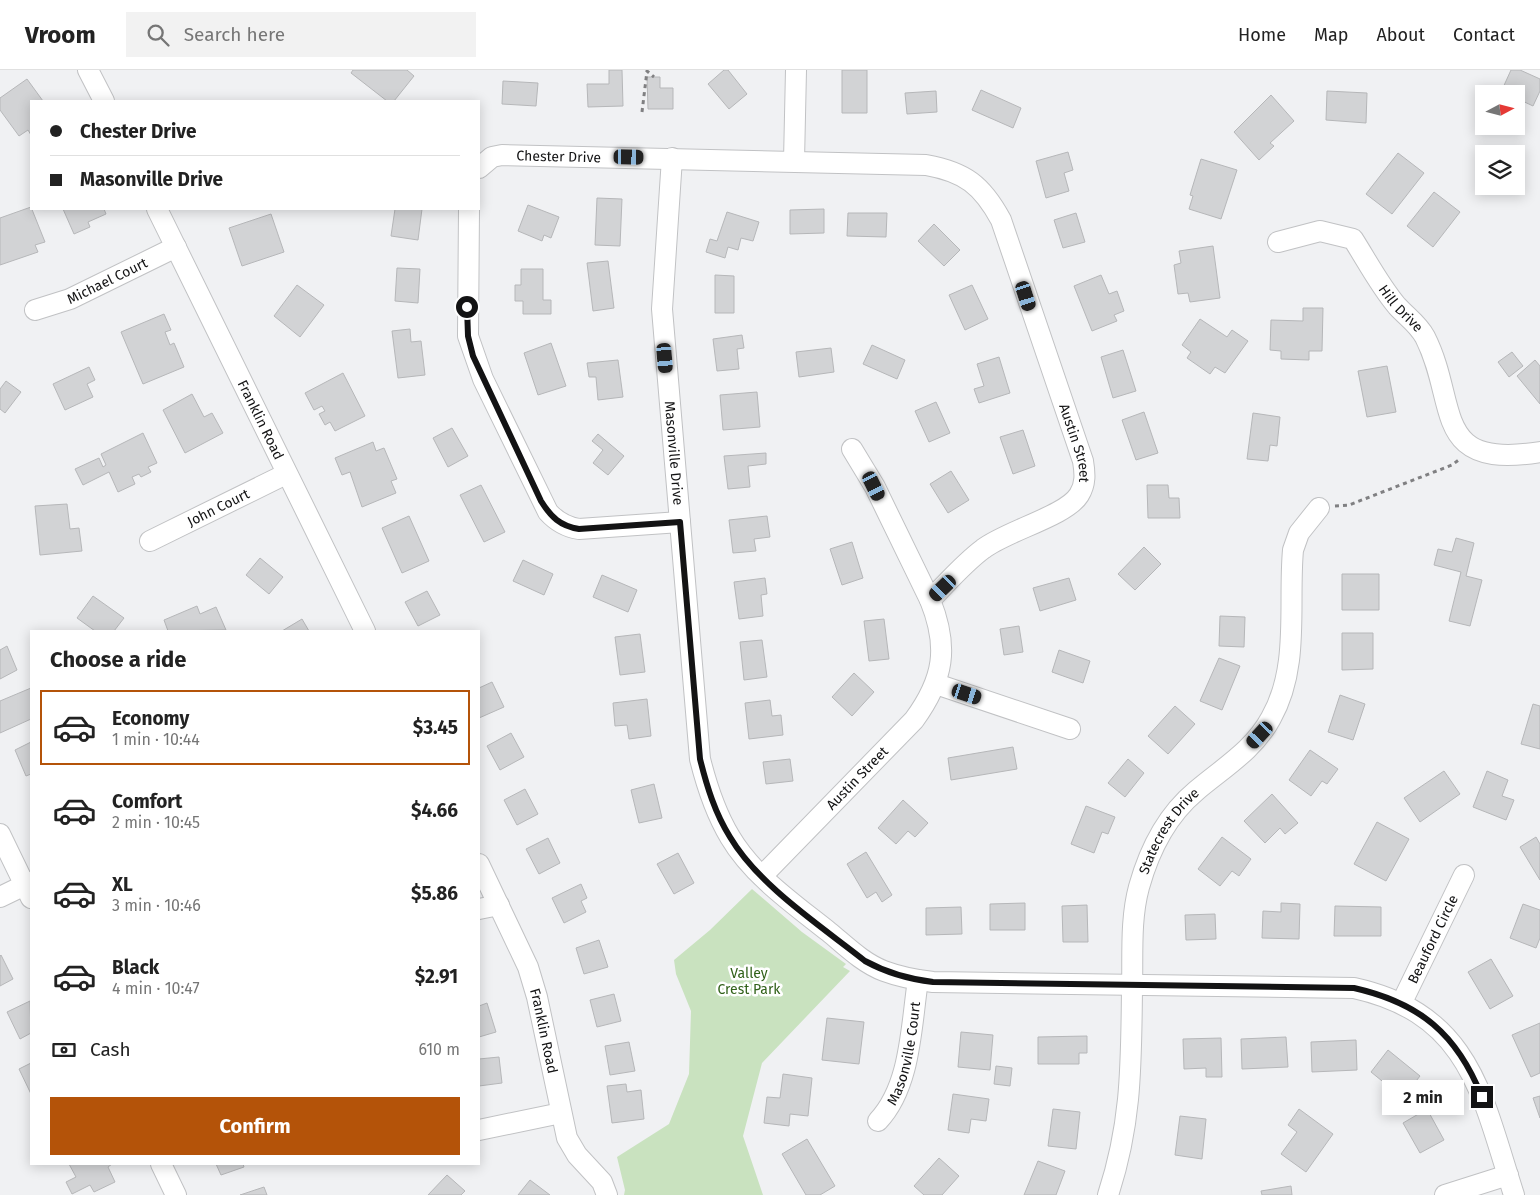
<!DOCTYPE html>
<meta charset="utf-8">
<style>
body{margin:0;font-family:"Fira Sans",sans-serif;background:#f2f2f2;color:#222;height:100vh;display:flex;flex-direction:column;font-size:19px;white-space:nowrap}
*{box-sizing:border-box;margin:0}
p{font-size:16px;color:#767676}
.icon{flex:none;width:28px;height:28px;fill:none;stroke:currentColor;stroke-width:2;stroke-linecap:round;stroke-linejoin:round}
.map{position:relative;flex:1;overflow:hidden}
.drawer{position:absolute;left:30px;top:560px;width:450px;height:535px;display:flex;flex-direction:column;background:#fff;border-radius:0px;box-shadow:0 2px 12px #0003}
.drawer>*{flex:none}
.guide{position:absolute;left:30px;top:30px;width:450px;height:110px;border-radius:0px;box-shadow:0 2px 12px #0003;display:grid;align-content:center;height:110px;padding:0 20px;background:#fff}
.needle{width:32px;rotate:83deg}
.tools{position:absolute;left:1475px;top:15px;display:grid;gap:10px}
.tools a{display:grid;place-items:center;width:50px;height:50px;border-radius:0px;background:#fff;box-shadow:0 2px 12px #0003;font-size:25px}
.end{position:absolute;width:22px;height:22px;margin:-11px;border:6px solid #131314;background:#fff;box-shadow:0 0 0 2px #fff}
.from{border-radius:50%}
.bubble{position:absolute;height:35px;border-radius:0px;background:#fff;box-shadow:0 2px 12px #0003;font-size:16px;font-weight:700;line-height:35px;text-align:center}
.car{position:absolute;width:15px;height:30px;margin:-15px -8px;border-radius:6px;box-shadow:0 0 4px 1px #0007;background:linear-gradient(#222 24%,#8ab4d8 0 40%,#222 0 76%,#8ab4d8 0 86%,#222 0)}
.guide b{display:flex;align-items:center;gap:18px;height:48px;font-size:19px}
.guide b+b{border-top:1px solid #e0e0e0}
.guide i{width:12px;height:12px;background:#222}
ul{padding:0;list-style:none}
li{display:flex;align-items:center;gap:15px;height:75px;margin:0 10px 8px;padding:0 10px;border:2px solid transparent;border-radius:0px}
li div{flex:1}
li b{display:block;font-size:19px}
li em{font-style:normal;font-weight:700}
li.current{border-color:#b45309}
li>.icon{width:45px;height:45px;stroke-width:1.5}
h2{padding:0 20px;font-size:22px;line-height:60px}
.pay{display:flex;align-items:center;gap:12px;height:55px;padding:0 20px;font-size:19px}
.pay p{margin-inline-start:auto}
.primary-button{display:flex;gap:10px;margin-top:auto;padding:10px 20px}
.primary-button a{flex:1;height:58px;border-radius:0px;background:#b45309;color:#fff;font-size:20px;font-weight:700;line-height:58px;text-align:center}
header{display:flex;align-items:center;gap:30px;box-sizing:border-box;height:70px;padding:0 25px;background:#fff;border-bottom:1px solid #e0e0e0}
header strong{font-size:24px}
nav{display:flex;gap:28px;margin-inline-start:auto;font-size:18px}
.search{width:350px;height:45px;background:#f2f2f2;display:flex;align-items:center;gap:12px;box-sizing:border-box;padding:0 18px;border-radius:0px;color:#767676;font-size:19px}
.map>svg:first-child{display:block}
.green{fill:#c9e2bf}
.building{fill:#d2d3d5;stroke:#b6b7b9}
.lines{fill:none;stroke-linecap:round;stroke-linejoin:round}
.street-casing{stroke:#c1c2c4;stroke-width:22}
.path{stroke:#808082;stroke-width:3;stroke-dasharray:4 4;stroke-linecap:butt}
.street{stroke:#fff;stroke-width:20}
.route{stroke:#131314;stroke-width:6}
.labels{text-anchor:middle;stroke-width:5;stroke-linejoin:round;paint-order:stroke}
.street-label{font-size:14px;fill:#131314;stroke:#fff}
.park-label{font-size:14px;fill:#316119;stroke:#fff}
</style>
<header>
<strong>Vroom</strong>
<div class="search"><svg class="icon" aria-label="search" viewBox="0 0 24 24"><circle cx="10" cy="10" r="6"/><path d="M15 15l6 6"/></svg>Search here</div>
<nav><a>Home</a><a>Map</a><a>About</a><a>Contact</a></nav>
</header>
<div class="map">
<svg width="1540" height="1125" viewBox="0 0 1540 1125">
<rect width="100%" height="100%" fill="#f0f1f3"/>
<path class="green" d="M752 819 802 862 846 894 843 897 850 901 762 993 743 1066 763 1125H624L625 1120 617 1087 669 1054 689 1004 691 941 676 904 674 890 710 860Z"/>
<path class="building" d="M353 0H407L414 6 394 31H387L351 3Z
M609 0H622L623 36 588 37 587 14H609Z
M724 0H728L747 24 729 39 708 14Z
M842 0H867V43H842Z
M1511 0H1520L1540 9V21L1533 36 1516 28V24L1501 22Z
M647 7H660V18H673V39H648Z
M27 9 43 31H31V65L28 60 19 66 0 40V28Z
M503 11 538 13 536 36 502 34Z
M981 20 1021 38 1013 58 972 40Z
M936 21 937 42 907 44 905 23Z
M1327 21 1367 23 1366 53 1326 50Z
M1271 25 1294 51 1270 73 1274 76 1259 90 1234 62Z
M1068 82 1073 100 1064 103 1069 121 1046 128 1036 91Z
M1398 83 1424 103 1392 144 1366 124Z
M1201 89 1237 100 1221 149 1189 139 1193 126 1190 125Z
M1434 122 1460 142 1433 177 1407 156Z
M597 128 622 129 620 176 595 175Z
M528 135 559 147 551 168 544 165 542 171 518 161Z
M31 137 45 172 35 175 38 182 0 195V148Z
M63 139H104L106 144 88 152 90 157 74 164Z
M395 139H422L418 170 391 166Z
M824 139V163L790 164V140Z
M727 142 759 152 753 171 741 168 738 180 728 177 725 188 706 182 710 169 717 171Z
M848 143H887L886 167 847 166Z
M1076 143 1085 172 1063 178 1054 150Z
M271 144 284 182 242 196 229 158Z
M934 154 960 180 944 196 918 171Z
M1213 176 1220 228 1190 232 1188 223 1178 224 1174 195 1181 193 1179 181Z
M608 191 614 238 593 241 587 193Z
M397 198 420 199 418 233 395 231Z
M521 199H543V230H551V244H523V231H515V215H521Z
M715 205 734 206V243H715Z
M1101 205 1109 224 1117 221 1124 241 1114 245 1117 251 1092 261 1074 216Z
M297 215 324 235 300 267 274 246Z
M972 215 988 249 965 260 949 225Z
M1303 238H1323L1322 281H1309V290L1281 289V281L1270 280 1271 250 1303 251Z
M164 244 171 260 165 262 170 275 174 273 184 297 143 314 121 262Z
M1200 249 1227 267 1232 260 1248 271 1225 303 1215 297 1210 304 1187 288 1191 282 1182 275Z
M410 259 411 272 421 271 425 305 398 308 392 261Z
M742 265 744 278 737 279 739 299 717 301 713 269Z
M551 273 566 316 538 325 524 283Z
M872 275 905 290 897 309 863 294Z
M831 278 834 302 799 307 796 282Z
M1123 280 1136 321 1113 328 1101 287Z
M1512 282 1523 296 1509 307 1498 292Z
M999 287 1010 323 979 333 974 319 984 316 977 294Z
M618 290 623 327 598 330 596 307H589L587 293Z
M1535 290 1540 296V334L1517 306Z
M1387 296 1396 342 1367 347 1358 301Z
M89 297 95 310 87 314 93 327 65 340 53 314Z
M343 303 365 346 335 361 330 352 325 355 319 344 325 341 322 336 314 340 305 323Z
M6 311 21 322 5 343 0 339V319Z
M757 322 760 357 723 360 720 325Z
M192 324 204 347 212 343 223 363 185 383 163 340Z
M936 332 950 363 929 372 915 341Z
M1144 342 1158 383 1136 390 1122 350Z
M1253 343 1280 347 1277 376 1270 375 1268 391 1247 389Z
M452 358 468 386 448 397 433 368Z
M1023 360 1035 396 1013 404 1000 367Z
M143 363 157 393 148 397 151 402 141 407 139 404 132 407 135 414 118 422 109 402 83 415 75 399 99 388 103 397 106 395 101 384Z
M598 364 624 386 608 405 593 393 603 380 592 371Z
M373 372 376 381 384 378 397 409 391 411 396 423 362 437 350 402 342 405 335 388Z
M766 383V394L748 396 750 417 728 419 724 386Z
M951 401 969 430 948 443 930 414Z
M481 415 505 462 484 472 460 425Z
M1147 415H1168L1169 428H1179L1180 448H1148Z
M67 434 70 459 79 458 82 481 40 485 35 436Z
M409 446 429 491 402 503 382 458Z
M767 446 770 467 754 469 756 481 733 483 729 450Z
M1456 468 1474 473 1466 506 1482 510 1470 556 1449 551 1461 502 1434 495 1438 479 1452 482Z
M852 472 863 508 842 515 830 479Z
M1144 477 1161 494 1135 520 1118 504Z
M260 488 283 507 269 524 246 505Z
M523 490 553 504 544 525 513 511Z
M1342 504H1379V540H1342Z
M602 505 637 520 628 542 593 527Z
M765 508 767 524 761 525 763 546 739 549 734 512Z
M1069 508 1076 530 1040 541 1033 518Z
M427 521 440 545 418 556 405 532Z
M93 526 124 548 114 561H95L77 548Z
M197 536 200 544 216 537 226 560 168 561 164 550Z
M1220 546 1245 547 1244 577 1219 576Z
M302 549 309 561H282Z
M884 549 889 589 869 591 864 551Z
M1019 556 1023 582 1004 585 1000 559Z
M1342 563H1373V599L1342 600Z
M640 564 645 602 620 605 615 567Z
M762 570 767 607 744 610 740 572Z
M7 576 17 600 0 609V580Z
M1059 580 1090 591 1083 613 1052 602Z
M1219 588 1240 596 1222 640 1200 631Z
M854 603 874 622 852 646 832 627Z
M492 612 504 637 479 648V618Z
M31 618V649L0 663V631Z
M1340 625 1365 634 1353 670 1328 662Z
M647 629 651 666 629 669 627 655 615 656 613 633Z
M770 630 772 646 781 645 783 665 749 669 745 633Z
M1533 634 1540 636V679L1521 674Z
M1175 636 1195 654 1168 684 1148 666Z
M511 663 524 687 500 700 487 676Z
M31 672V704L26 706 15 680Z
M1013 677 1017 699 951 710 948 688Z
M1310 680 1338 699 1327 714 1322 711 1311 726 1289 710Z
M790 689 793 711 766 714 763 692Z
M1128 689 1144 703 1125 727 1108 713Z
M1444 701 1460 724 1420 752 1404 728Z
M1487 701 1508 710 1502 726 1514 730 1506 750 1473 737Z
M654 714 662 748 639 753 631 720Z
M525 719 538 744 517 755 504 730Z
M1272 724 1298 753 1285 764 1280 758 1265 773 1244 751Z
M903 730 928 753 915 767 908 761 896 774 878 758Z
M1086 736 1115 747 1108 764 1102 762 1094 783 1071 774Z
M1377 752 1409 769 1386 811 1354 794Z
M1222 767 1251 789 1239 806 1232 801 1220 816 1198 799Z
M1536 767 1540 774V810L1520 777Z
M548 768 560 793 539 804 526 779Z
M866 782 892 825 882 832 876 822 867 828 847 794Z
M678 783 694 813 674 824 657 794Z
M581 814 587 828 581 831 586 842 564 853 552 828Z
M1025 833V860H990V834Z
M1281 833 1300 834 1299 869 1262 868 1263 841 1281 842Z
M1523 834 1540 840V868L1536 878 1510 868Z
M1087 835 1088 872H1063L1062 836Z
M1335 836 1381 837V866H1334Z
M961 837 962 864 926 865V838Z
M1215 844 1216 869 1186 870 1185 845Z
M599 870 608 897 584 904 576 878Z
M1 885 13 909 0 916V886Z
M1491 889 1513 926 1490 939 1468 902Z
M614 924 621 951 597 957 590 930Z
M30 931 31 963 20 969 7 942Z
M487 933 496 962 479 967V936Z
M827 948 864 952 859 994 822 990Z
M1540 953V1003L1531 1007 1512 965Z
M961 962 993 965 990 1000 958 997Z
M1087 966V983H1079V994H1038V967Z
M1286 967 1288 997 1242 999 1241 969Z
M1221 968 1222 1007H1206V998L1184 999 1183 969Z
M1356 970 1357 1000 1312 1002 1311 972Z
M629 972 635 1001 610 1005 605 976Z
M1388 980 1420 1006 1403 1028 1371 1002Z
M499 987 502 1013 479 1016V989Z
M31 993V1024L19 999Z
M996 996 1012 998 1010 1016 994 1014Z
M783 1004 812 1008 808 1046 790 1044 789 1056 764 1053 767 1027 780 1028Z
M626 1014 627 1022 641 1020 644 1049 612 1053 607 1016Z
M953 1024 989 1029 986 1051 971 1049 969 1063 948 1060Z
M1540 1026V1048L1533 1028Z
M1053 1039 1080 1042 1076 1079 1048 1076Z
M1299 1039 1333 1064 1306 1102 1281 1084 1297 1062 1288 1055Z
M1427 1039 1444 1070 1420 1083 1403 1053Z
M1180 1046 1206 1049 1202 1089 1175 1085Z
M807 1069 835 1116 820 1125H806L782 1084Z
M939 1088 959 1106 942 1125H924L914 1116Z
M1038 1091 1065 1101 1056 1125H1024Z
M69 1094H112L108 1097 115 1112 94 1122 90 1115 72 1124 66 1112 76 1107Z
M216 1094H243L244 1097 221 1105Z
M447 1105 465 1121 461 1125H428Z
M530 1110 550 1125H518Z
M1291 1116 1292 1125H1262L1261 1121Z
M264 1117 267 1125H240Z"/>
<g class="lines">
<defs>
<g id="street">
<path d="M88 0 104 31"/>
<path id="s1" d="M672 88 662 239 700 689C707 717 715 742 730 767 753 806 794 834 829 862 846 876 863 893 884 901 900 907 916 910 933 912L1354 918C1471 944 1482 1026 1514 1125"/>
<path d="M794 91 796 0"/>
<path id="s2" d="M479 98 492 87 502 85 926 95C965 102 982 115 1001 150L1083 391C1085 403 1086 414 1079 425 1066 446 1006 461 983 479 964 493 947 513 930 530 949 577 944 609 914 650L762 806"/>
<path id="s3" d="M157 139 365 561"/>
<path d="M469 139 468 266 483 309 548 442C557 452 566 457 579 459L680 452"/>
<path id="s4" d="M1278 172 1320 161 1353 169C1367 191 1380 216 1397 236 1407 247 1418 254 1425 267 1459 334 1430 400 1540 382"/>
<path id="s5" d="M35 240 70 229 176 177"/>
<path d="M852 379 875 417 930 530"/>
<path id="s6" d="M150 471 286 404"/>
<path d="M936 614 1070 659"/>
<path d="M0 764 31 828"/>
<path id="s7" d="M479 794 528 897 537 927 567 1068 577 1085 602 1112 607 1125"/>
<path d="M0 827 31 812"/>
<path d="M479 839 499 835"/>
<path id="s8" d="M1402 932 1464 805"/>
<path id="s9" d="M878 1051C911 1016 911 956 918 910"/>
<path d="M479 1060 561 1043"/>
<path d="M161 1094 176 1125"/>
<path id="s10" d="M1108 1125C1132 1052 1131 994 1132 919 1133 886 1130 850 1139 817 1149 781 1166 746 1196 721 1223 698 1254 680 1271 648 1300 597 1288 535 1293 480L1299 463 1319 438"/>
<path d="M1445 1125 1508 1105"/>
</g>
</defs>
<use href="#street" class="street-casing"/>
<path class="path" d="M642 42 647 1 654 7
M1335 436 1349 435 1452 395 1460 389"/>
<use href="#street" class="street"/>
</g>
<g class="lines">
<path class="route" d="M467 237 468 266 473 286 541 431C551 447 560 456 579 459L680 452 700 689C707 717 715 743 730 767 759 816 821 856 865 891 887 903 908 909 933 912L1354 918C1420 933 1457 964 1482 1027"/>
</g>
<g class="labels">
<g class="street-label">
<text dy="5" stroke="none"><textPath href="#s2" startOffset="84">Chester Drive</textPath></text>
<text dy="5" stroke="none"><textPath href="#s5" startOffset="78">Michael Court</textPath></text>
<text dy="5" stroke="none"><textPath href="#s4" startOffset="162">Hill Drive</textPath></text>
<text dy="5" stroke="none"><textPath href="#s3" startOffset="235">Franklin Road</textPath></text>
<text dy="5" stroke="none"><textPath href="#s2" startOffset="784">Austin Street</textPath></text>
<text dy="5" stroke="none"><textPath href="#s1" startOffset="296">Masonville Drive</textPath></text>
<text dy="5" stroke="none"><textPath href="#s6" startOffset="76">John Court</textPath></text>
<text transform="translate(857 708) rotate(-46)" y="5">Austin Street</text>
<text dy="5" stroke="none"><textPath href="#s10" startOffset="375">Statecrest Drive</textPath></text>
<text dy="5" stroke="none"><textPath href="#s8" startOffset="70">Beauford Circle</textPath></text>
<text dy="5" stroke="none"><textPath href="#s7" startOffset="180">Franklin Road</textPath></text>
<text dy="5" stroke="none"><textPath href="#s9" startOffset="74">Masonville Court</textPath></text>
</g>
<g class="park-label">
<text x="749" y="908">Valley<tspan x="749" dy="16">Crest Park</tspan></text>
</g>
</g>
</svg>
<div class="tools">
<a><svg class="needle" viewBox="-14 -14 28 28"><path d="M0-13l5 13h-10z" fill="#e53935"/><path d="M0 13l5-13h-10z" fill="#767676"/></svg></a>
<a><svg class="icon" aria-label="layers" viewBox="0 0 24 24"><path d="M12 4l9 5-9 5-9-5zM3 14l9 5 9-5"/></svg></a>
</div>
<i class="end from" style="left:467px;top:237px"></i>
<i class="end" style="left:1482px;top:1027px"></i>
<div class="bubble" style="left:1382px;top:1010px;width:82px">2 min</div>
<i class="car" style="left:629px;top:87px;rotate:91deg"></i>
<i class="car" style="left:1026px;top:226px;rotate:162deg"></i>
<i class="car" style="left:665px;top:288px;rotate:175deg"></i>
<i class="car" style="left:874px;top:416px;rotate:154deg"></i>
<i class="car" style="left:943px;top:518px;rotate:226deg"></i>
<i class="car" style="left:967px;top:624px;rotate:108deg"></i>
<i class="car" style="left:1260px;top:665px;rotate:223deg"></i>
<div class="guide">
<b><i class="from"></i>Chester Drive</b>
<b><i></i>Masonville Drive</b>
</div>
<section class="drawer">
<h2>Choose a ride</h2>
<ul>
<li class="current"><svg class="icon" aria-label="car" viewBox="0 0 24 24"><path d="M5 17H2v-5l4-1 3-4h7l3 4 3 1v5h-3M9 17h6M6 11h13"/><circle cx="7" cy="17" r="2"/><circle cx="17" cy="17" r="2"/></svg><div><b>Economy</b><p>1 min · 10:44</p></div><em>$3.45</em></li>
<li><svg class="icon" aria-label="car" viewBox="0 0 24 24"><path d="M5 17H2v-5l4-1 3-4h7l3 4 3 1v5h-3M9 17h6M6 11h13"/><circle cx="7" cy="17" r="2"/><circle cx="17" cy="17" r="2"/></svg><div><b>Comfort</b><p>2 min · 10:45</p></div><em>$4.66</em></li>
<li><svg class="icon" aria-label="car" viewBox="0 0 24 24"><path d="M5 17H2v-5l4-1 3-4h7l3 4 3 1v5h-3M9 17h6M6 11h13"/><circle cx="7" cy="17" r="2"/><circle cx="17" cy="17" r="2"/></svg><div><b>XL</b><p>3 min · 10:46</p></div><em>$5.86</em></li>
<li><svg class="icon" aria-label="car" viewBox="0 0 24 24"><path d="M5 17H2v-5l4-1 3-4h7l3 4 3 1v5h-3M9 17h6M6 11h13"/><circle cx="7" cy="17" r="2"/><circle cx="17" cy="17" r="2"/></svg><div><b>Black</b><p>4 min · 10:47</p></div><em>$2.91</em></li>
</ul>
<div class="pay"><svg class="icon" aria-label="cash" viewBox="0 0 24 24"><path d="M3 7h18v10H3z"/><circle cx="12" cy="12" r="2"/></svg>Cash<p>610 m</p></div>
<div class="primary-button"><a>Confirm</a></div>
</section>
</div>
